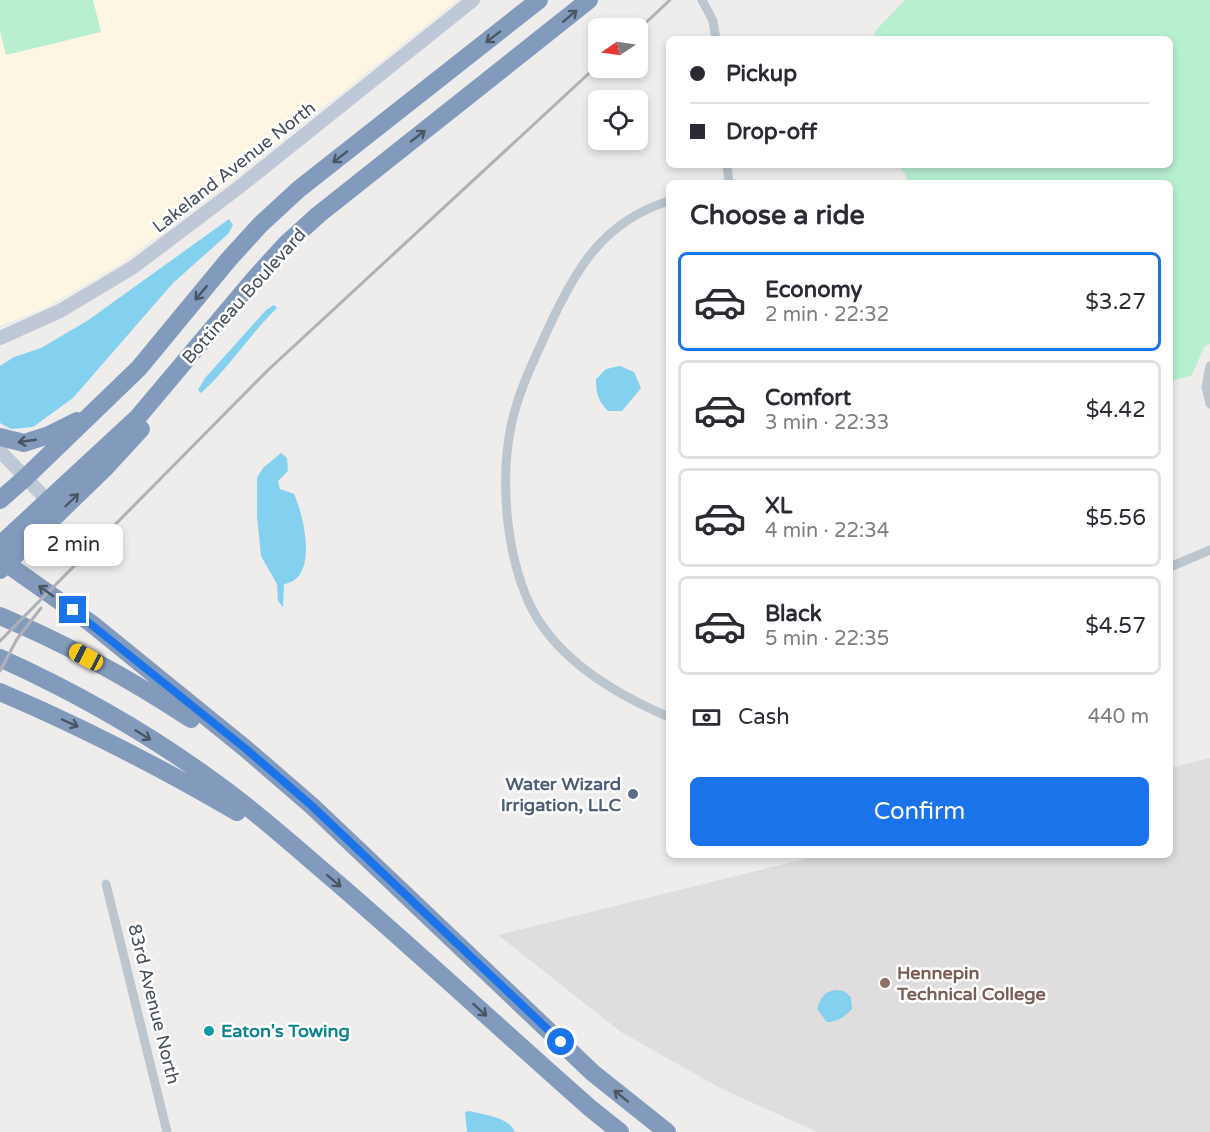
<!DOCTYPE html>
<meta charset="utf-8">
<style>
body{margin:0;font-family:"Varela Round",sans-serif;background:#f2f2f3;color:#2b2b33;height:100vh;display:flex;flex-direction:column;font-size:22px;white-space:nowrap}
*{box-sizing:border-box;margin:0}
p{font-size:20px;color:#7c7c81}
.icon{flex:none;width:33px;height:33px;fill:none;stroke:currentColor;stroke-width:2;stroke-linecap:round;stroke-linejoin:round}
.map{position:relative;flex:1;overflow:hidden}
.drawer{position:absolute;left:666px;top:180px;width:507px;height:678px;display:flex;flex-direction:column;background:#fff;border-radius:9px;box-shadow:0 3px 9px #0003}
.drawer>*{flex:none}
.hud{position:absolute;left:666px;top:36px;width:507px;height:132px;border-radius:9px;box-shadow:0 3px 9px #0003;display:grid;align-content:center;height:132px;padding:0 24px;background:#fff}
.needle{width:39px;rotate:257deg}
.buttons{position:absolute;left:588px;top:18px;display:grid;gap:12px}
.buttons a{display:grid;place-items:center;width:60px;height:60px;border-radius:9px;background:#fff;box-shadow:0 3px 9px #0003;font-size:30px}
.end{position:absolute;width:27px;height:27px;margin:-14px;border:8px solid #1a73e8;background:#fff;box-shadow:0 0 0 3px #fff}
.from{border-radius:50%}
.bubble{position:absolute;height:42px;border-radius:9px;background:#fff;box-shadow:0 3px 9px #0003;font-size:20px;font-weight:600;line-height:42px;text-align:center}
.car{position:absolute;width:18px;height:36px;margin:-18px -9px;border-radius:8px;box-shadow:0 0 4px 2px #0007;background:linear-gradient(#f5c518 24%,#345 0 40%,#f5c518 0 76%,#345 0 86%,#f5c518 0)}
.hud b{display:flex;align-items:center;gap:21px;height:57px;font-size:22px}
.hud b+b{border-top:2px solid #e1e1e2}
.hud i{width:15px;height:15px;background:#2b2b33}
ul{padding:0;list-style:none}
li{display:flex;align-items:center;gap:18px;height:99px;margin:0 12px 9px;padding:0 12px;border:3px solid #e1e1e2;border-radius:9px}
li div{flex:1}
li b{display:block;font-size:22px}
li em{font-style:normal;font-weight:600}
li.active{border-color:#1a73e8}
li>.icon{width:54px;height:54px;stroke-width:1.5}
h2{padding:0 24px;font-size:27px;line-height:72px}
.pay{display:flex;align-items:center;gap:15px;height:66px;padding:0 24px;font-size:22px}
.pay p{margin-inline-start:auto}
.cta{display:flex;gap:12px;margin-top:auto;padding:12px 24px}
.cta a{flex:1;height:69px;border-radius:9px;background:#1a73e8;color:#fff;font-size:24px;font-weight:600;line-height:69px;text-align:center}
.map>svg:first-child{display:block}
.commercial{fill:#fcf6e3}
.education{fill:#e0ddde}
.green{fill:#b8efd1}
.water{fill:#83d1ee}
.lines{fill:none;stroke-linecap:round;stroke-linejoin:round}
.street{stroke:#bcc6cf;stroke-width:9}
.secondary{stroke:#bec8d6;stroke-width:14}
.highway{stroke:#829bbd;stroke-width:18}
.rail{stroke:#aeb1b7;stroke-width:3}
.oneway{stroke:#4a5664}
.route{stroke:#1a73e8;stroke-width:8}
.service-dot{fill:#5c6f8a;stroke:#fff;stroke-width:2}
.education-dot{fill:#8d6e63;stroke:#fff;stroke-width:2}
.culture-dot{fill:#0f9aa8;stroke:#fff;stroke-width:2}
.labels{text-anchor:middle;stroke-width:5;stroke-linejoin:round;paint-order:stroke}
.street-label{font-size:18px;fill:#444e5a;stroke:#fff}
.service-label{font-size:18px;font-weight:bold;fill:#4e5e75;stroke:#fff;text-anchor:end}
.education-label{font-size:18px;font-weight:bold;fill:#785e54;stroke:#fff;text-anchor:start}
.culture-label{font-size:18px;font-weight:bold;fill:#0d838f;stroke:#fff;text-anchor:start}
</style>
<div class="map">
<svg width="1210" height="1132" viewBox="0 0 1210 1132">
<rect width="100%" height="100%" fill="#efecec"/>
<path class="commercial" d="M0 0H457L224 186 120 264 43 309 0 326Z"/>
<path class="education" d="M1210 758V1132H817L720 1088 621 1032 498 935 821 855H1170V768Z"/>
<path class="green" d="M0 0H93L101 32 6 55 0 31Z
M905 0H1210V344L1205 346 1191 376 1170 381V183H910L899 165H1170V39H875V31Z"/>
<path class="water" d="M229 219 233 225 228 234 173 283 73 398 33 427 11 429 0 423V366L14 357 41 348 87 321Z
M274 305 277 308C250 334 229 368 201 393L198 390 205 378 266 310Z
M620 366 634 372 641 388 622 411H608C598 401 596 393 596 379L606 369Z
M281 453 287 458 288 471 278 481 280 489 294 494C304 516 319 579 284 584L283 607 278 601 277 584 261 556 257 516V478L263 468Z
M835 990 844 991 851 997 852 1009C844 1017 838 1022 827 1022L817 1009C821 998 823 992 835 990Z
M470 1111C484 1115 509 1117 515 1132H467L465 1112Z"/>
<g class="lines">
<path class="street" d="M702 0 713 21 716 39
M727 165 729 183
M669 201C603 221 575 270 548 329 534 360 518 392 511 426 500 481 506 554 530 605 556 659 615 694 669 717
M1210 366 1206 387 1210 404
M1170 567 1210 550
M106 884 167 1132"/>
<path class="secondary" d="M0 338 60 311 132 268 238 188 473 0
M0 451 49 502"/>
<path class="highway" d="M0 437 24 443 49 435 77 421
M0 500 25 478 139 368 229 259 260 225 299 189 539 0
M0 545 138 417 255 278 285 245 318 215 589 0
M0 559 92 624 246 749 312 806 593 1073 667 1132
M0 570 106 467 141 429
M0 616C67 644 130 679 191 719
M0 658C73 691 144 731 209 778 253 809 294 846 335 881 422 956 505 1033 590 1108L620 1132
M0 692C82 727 160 767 237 812"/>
<path class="rail" d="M638 30 670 0
M0 641 267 371 598 65
M0 671 17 639 41 608"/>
</g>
<defs><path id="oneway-shaft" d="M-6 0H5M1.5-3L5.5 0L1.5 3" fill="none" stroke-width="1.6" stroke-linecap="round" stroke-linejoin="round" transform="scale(1.5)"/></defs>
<g class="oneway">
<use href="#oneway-shaft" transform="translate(570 16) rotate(-40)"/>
<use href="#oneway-shaft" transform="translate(493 37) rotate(142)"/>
<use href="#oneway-shaft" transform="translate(418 136) rotate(-38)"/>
<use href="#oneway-shaft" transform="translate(340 157) rotate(142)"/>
<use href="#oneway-shaft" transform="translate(201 293) rotate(130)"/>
<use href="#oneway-shaft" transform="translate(27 441) rotate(172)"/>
<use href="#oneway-shaft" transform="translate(72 500) rotate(-44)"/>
<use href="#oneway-shaft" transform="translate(46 591) rotate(-144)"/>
<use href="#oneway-shaft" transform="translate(70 723) rotate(24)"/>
<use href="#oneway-shaft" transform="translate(143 735) rotate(32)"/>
<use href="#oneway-shaft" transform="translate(334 881) rotate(41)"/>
<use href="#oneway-shaft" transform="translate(480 1010) rotate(42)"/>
<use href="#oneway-shaft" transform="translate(621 1096) rotate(-141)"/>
</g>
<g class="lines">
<path class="route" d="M73 610 246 749 312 806 561 1042"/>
</g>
<circle class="service-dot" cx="633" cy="794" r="6"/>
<circle class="education-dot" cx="885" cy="983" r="6"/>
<circle class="culture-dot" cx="209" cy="1031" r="6"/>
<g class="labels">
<g class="street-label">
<text transform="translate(234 167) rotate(-38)" y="6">Lakeland Avenue North</text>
<text transform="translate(244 296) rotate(-48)" y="6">Bottineau Boulevard</text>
<text transform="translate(154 1004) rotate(76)" y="6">83rd Avenue North</text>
</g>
<g class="service-label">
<text x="621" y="790">Water Wizard<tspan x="621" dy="21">Irrigation, LLC</tspan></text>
</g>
<g class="education-label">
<text x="897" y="979">Hennepin<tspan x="897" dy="21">Technical College</tspan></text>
</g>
<g class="culture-label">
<text x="221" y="1037">Eaton's Towing</text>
</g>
</g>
</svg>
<div class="buttons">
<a><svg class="needle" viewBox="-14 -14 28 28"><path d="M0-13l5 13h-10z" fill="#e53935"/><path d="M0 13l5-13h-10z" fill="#7c7c81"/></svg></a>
<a><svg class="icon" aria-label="locate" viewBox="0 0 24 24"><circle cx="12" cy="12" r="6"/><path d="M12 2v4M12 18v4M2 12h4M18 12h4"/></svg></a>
</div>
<i class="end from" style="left:561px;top:1042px"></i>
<i class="end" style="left:73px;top:610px"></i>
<div class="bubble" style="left:24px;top:524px;width:99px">2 min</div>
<i class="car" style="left:86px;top:657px;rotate:298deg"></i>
<div class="hud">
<b><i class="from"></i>Pickup</b>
<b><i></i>Drop-off</b>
</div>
<section class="drawer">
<h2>Choose a ride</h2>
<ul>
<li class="active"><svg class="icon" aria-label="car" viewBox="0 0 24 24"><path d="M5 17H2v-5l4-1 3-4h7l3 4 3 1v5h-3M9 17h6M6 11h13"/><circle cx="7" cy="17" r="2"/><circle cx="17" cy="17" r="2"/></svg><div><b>Economy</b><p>2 min · 22:32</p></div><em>$3.27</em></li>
<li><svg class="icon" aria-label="car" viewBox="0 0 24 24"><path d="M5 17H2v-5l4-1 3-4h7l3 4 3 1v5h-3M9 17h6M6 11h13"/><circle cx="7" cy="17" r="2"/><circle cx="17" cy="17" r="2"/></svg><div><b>Comfort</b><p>3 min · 22:33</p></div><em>$4.42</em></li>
<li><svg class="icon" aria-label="car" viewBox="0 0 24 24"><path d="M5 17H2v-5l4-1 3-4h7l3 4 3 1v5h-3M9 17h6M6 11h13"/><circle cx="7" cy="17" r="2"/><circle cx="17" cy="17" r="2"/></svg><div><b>XL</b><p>4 min · 22:34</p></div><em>$5.56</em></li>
<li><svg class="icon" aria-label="car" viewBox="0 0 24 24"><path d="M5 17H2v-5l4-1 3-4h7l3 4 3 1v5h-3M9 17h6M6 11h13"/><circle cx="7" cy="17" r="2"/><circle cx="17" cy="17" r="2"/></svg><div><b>Black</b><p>5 min · 22:35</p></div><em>$4.57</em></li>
</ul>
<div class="pay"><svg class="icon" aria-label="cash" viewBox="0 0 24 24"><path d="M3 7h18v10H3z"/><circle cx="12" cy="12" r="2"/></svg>Cash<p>440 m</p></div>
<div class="cta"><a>Confirm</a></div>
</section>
</div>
